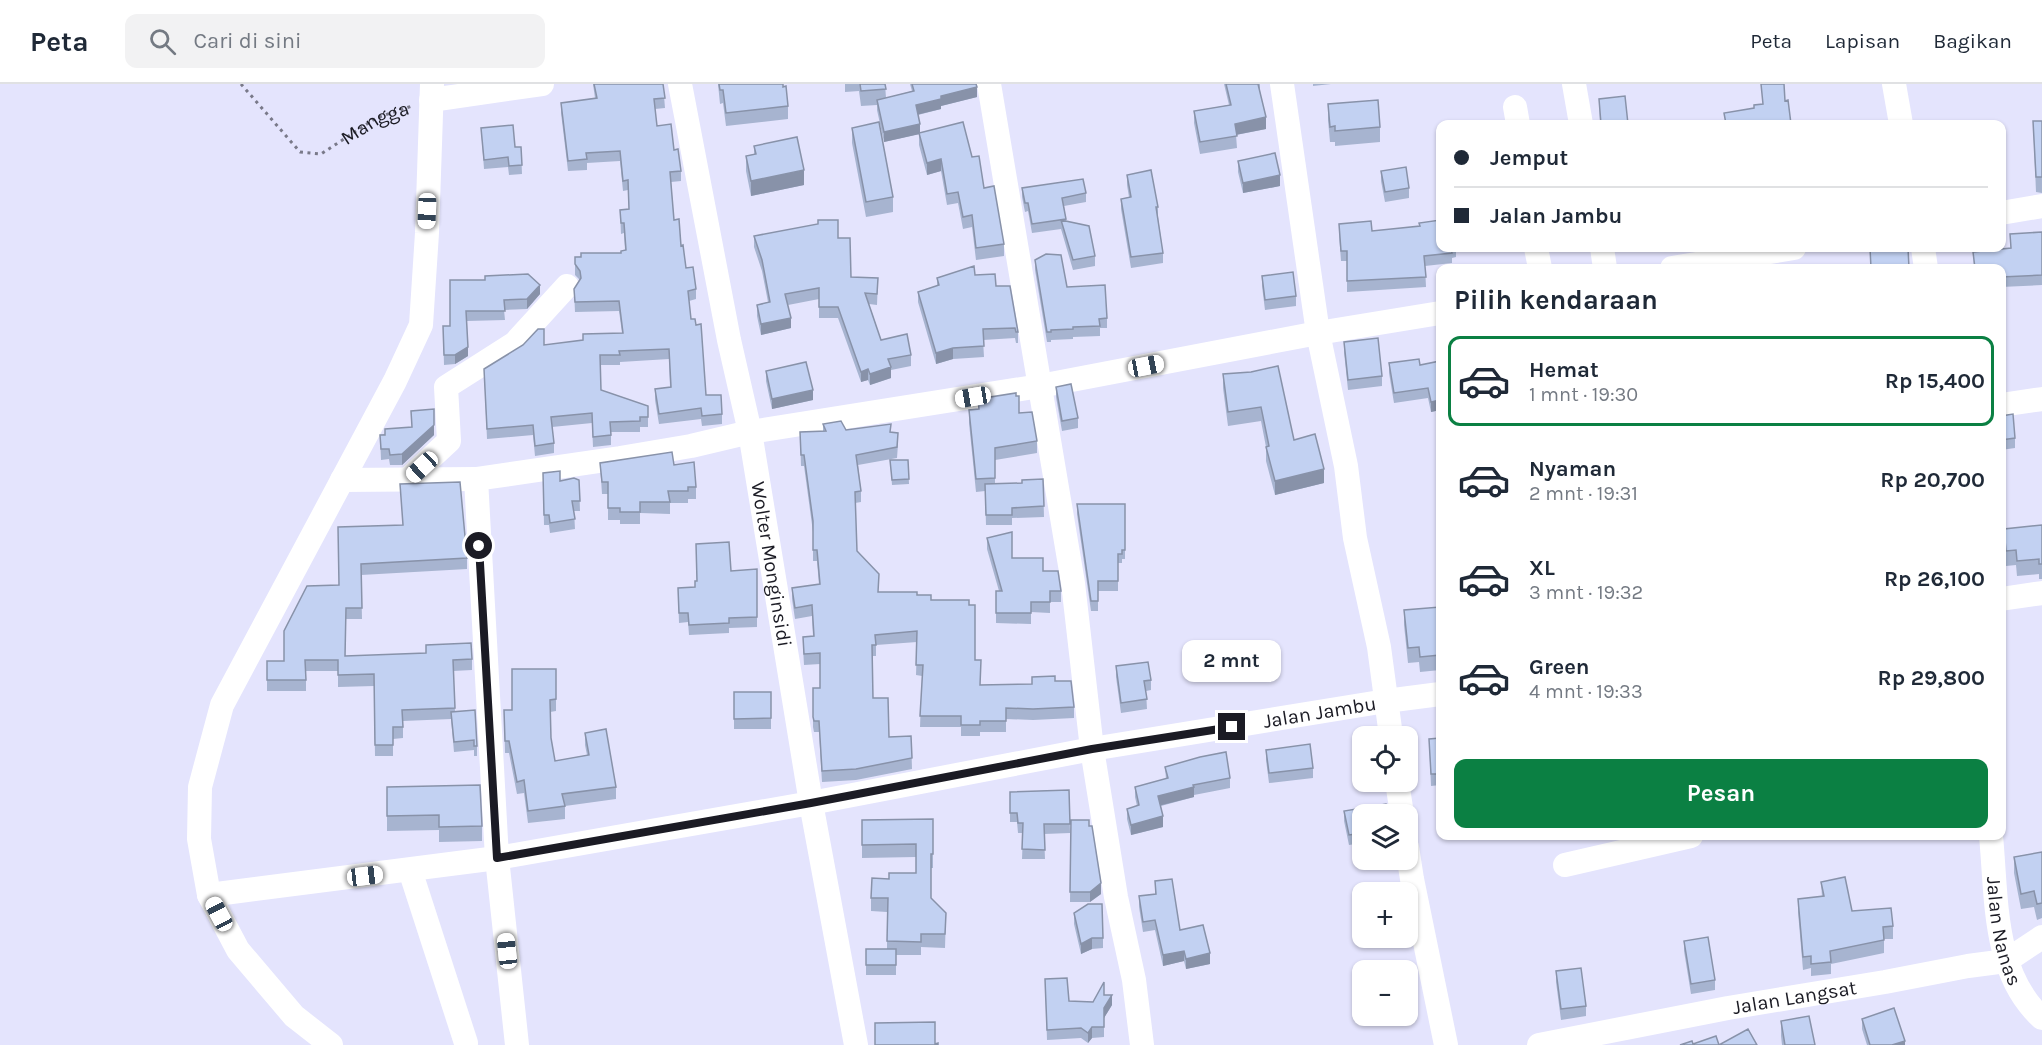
<!DOCTYPE html>
<html lang="id">
<meta charset="utf-8">
<style>
body{margin:0;font-family:Karla,sans-serif;background:#f2f2f3;color:#1f2937;height:100vh;display:flex;flex-direction:column;font-size:22px;white-space:nowrap}
*{box-sizing:border-box;margin:0}
p{font-size:20px;color:#747a83}
.icon{flex:none;width:33px;height:33px;fill:none;stroke:currentColor;stroke-width:2;stroke-linecap:round;stroke-linejoin:round}
.map{position:relative;flex:1;overflow:hidden}
.details{position:absolute;left:1436px;top:180px;width:570px;height:576px;display:flex;flex-direction:column;background:#fff;border-radius:12px;box-shadow:0 2px 4px #0004}
.details>*{flex:none}
.hud{position:absolute;left:1436px;top:36px;width:570px;height:132px;border-radius:12px;box-shadow:0 2px 4px #0004;display:grid;align-content:center;height:132px;padding:0 18px;background:#fff}
.controls{position:absolute;left:1352px;top:642px;display:grid;gap:12px}
.controls a{display:grid;place-items:center;width:66px;height:66px;border-radius:12px;background:#fff;box-shadow:0 2px 4px #0004;font-size:30px}
.end{position:absolute;width:27px;height:27px;margin:-14px;border:8px solid #1b1b24;background:#fff;box-shadow:0 0 0 3px #fff}
.from{border-radius:50%}
.bubble{position:absolute;height:42px;border-radius:12px;background:#fff;box-shadow:0 2px 4px #0004;font-size:20px;font-weight:700;line-height:42px;text-align:center}
.car{position:absolute;width:18px;height:36px;margin:-18px -9px;border-radius:8px;box-shadow:0 0 4px 2px #0007;background:linear-gradient(#fff 24%,#345 0 40%,#fff 0 76%,#345 0 86%,#fff 0)}
.hud b{display:flex;align-items:center;gap:21px;height:57px;font-size:22px}
.hud b+b{border-top:2px solid #e0e1e3}
.hud i{width:15px;height:15px;background:#1f2937}
ul{padding:0;list-style:none}
li{display:flex;align-items:center;gap:18px;height:90px;margin:0 12px 9px;padding:0 6px;border:3px solid transparent;border-radius:12px}
li div{flex:1}
li b{display:block;font-size:22px}
li em{font-style:normal;font-weight:700}
li.on{border-color:#0b8043}
li>.icon{width:54px;height:54px;stroke-width:1.5}
h2{padding:0 18px;font-size:27px;line-height:72px}
.button{display:flex;gap:12px;margin-top:auto;padding:12px 18px}
.button a{flex:1;height:69px;border-radius:12px;background:#0b8043;color:#fff;font-size:24px;font-weight:700;line-height:69px;text-align:center}
header{display:flex;align-items:center;gap:36px;box-sizing:border-box;height:84px;padding:0 30px;background:#fff;border-bottom:2px solid #e0e1e3}
header strong{font-size:28px}
nav{display:flex;gap:33px;margin-inline-start:auto;font-size:21px}
.search{width:420px;height:54px;background:#f2f2f3;display:flex;align-items:center;gap:15px;box-sizing:border-box;padding:0 21px;border-radius:12px;color:#747a83;font-size:22px}
.map>svg:first-child{display:block}
.lines{fill:none;stroke-linecap:round;stroke-linejoin:round}
.path{stroke:#797989;stroke-width:3;stroke-dasharray:3 4.5;stroke-linecap:butt}
.minor{stroke:#fff;stroke-width:24}
.wall{fill:#a7b4d0}
.shaded-wall{fill:#8892a9}
.building{fill:#c2d1f2;stroke:#8892a9;stroke-width:1.5}
.route{stroke:#1b1b24;stroke-width:8}
.labels{text-anchor:middle;stroke-width:6;stroke-linejoin:round;paint-order:stroke}
.street-label{font-size:20px;fill:#1b1b24;stroke:#fff}
</style>
<header>
<strong>Peta</strong>
<div class="search"><svg class="icon" aria-label="search" viewBox="0 0 24 24"><circle cx="10" cy="10" r="6"/><path d="M15 15l6 6"/></svg>Cari di sini</div>
<nav><a>Peta</a><a>Lapisan</a><a>Bagikan</a></nav>
</header>
<div class="map">
<svg width="2042" height="961" viewBox="0 0 2042 961">
<rect width="100%" height="100%" fill="#e4e4fd"/>
<g class="lines">
<path class="path" id="s1" d="M241 0 300 68 321 70 376 34 412 22"/>
<g class="minor">
<path id="s2" d="M680 0 729 256 750 348 811 719 856 961"/>
<path d="M989 0 1073 499 1092 665 1116 813 1134 896 1142 961"/>
<path d="M1282 0 1318 249 1346 382 1355 454 1379 563 1391 652"/>
<path d="M1574 0 1581 40"/>
<path d="M1894 0 1901 40"/>
<path d="M431 16 542 0"/>
<path d="M1515 23 1518 40"/>
<path d="M2001 129 2042 122"/>
<path d="M1536 164 1540 184"/>
<path d="M1602 164 1605 184"/>
<path d="M1923 164 1926 184"/>
<path d="M1672 184 1794 164"/>
<path d="M2001 321 2042 315"/>
<path d="M408 395 449 357 446 303 515 259 567 202"/>
<path d="M476 395 497 774 517 961"/>
<path d="M342 396 476 395 620 374 691 362 750 348 1040 302 1318 249 1440 229"/>
<path d="M2001 515 2042 509"/>
<path d="M1397 698 1402 730"/>
<path id="s3" d="M1991 752C1997 812 1992 889 2042 934"/>
<path d="M1407 763 1412 795 1446 961"/>
<path d="M1565 781 1691 752"/>
<path d="M410 786 466 959"/>
<path id="s4" d="M209 811 497 774 811 719 1092 665 1386 617 1440 610"/>
<path d="M331 961 294 932 238 866 209 811 199 755 200 703 222 621 395 297 421 241 427 149 432 0"/>
<path id="s5" d="M1539 961 1728 924 1885 898 1968 882 2006 877 2042 853"/>
</g>
</g>
<path class="wall" d="M593 0H663L665 24 655 25 657 42 674 66 681 87V97L671 98 674 136 686 184 696 205V215L689 217 691 235 696 241 706 311 722 330V340L702 342 701 335 659 340 655 316V305L670 303 669 275 620 278V281H600L601 306 648 322V343H640V348H611V361L593 363 592 339 552 343 554 359V369L535 372 533 351 487 355 484 285 544 261 583 256 622 249 619 227 575 228 574 205 580 196 575 191V173L621 169 625 166 624 149 621 150 620 126 629 125 628 106 623 107 620 77 587 79V86L568 87 561 29V19L595 14Z
M718 0H783L788 22V35L726 42 723 19 720 20Z
M845 0H885L886 14 912 7 910 0H976L977 13 941 22V25L918 31 920 49 972 73 1004 160V172L976 176 972 143 963 145 958 119 947 121 941 87 927 91 919 61V50L884 58 877 26V21L861 22 859 7 845 8Z
M1224 0H1260V7L1266 45 1236 51 1237 64 1200 70 1194 39V27L1229 21Z
M1313 0H1331L1313 2Z
M1599 15 1628 40H1600Z
M1328 20 1380 43V58L1335 62V58H1330L1328 36Z
M2033 37H2042V109L2036 108Z
M481 44 515 63H521L522 90 509 91 508 83 484 85Z
M852 44 893 113V128L866 133 852 59Z
M754 62 804 101 751 112 746 87V72L754 70Z
M1238 77 1280 102 1243 109 1238 88Z
M1381 87 1409 104V114L1385 118 1381 97Z
M1127 91 1158 123V133L1163 169V179L1131 184 1121 125V115L1129 113 1127 101Z
M1022 104 1086 109V118L1064 122 1066 137 1095 172V182L1073 186 1061 145 1032 149 1028 127 1025 128 1022 113Z
M1339 140 1372 147 1440 164H1458H1456V173L1452 174V179L1425 182 1426 203 1347 208V177H1341L1339 150Z
M2042 148V201L2001 203V184H1974L1973 168 2011 164 2010 150Z
M754 152 838 154 851 193 878 194 877 221 869 220 881 256 911 271V282L891 286V294L870 301 868 296 861 298 838 234H819V215L788 221 791 244 761 251 757 232V221L768 218 762 187 754 163Z
M1035 176 1067 203 1107 234V244H1100V252L1073 253V255L1051 256V258H1047L1035 186Z
M975 191 996 202 1018 248V259H1016L1015 254 983 256 984 273 953 275 936 280 918 218V208L937 202V194Z
M1262 192 1296 212V222L1265 226 1262 202Z
M450 196 540 210 527 225 504 226 505 236 467 237 468 272 455 280 444 281 443 242H450Z
M1344 258 1382 292V302L1348 306 1344 268Z
M1440 277V326L1431 328 1428 314 1394 319 1389 289V279L1420 281Z
M766 287 813 316 772 325 766 297Z
M1251 288 1294 356 1324 399 1275 411 1266 377V363L1261 337 1228 342 1223 304V290Z
M1056 303 1078 334V344L1062 347 1056 313Z
M978 315 1019 329 1037 357V369L995 376V400L1022 399 1043 395 1044 433 1012 434V441H986L985 407 976 408 969 339V326H978Z
M411 327 434 351 402 381H390L389 375 381 376 380 351 412 343Z
M2001 332 2015 354V364L2001 366Z
M823 340 846 346 891 348 898 360 897 374 858 381 861 407V418L855 419 857 467 878 508 917 511 931 516 975 576 980 601 1032 600 1055 597 1074 623V634L1033 636 1006 635V648H980V652H961V643H920L922 592 916 591 917 558 876 561V572H872L873 614 889 653 911 652 912 685 856 696 822 698 819 648H814L813 643V604H820V580L804 581 803 563V553L813 552 812 532 795 535 792 515V504L819 501 817 477H813V448L804 382H801L800 348 823 347Z
M890 376H908L909 400 892 401Z
M600 379 674 381 696 403V415H688V419H670V430L640 429V440H620V436H608V410H602Z
M543 389 560 397 579 396 580 427H574L575 445 550 449 549 441H544Z
M400 400 467 474V485L361 491 362 535H346L345 572 472 575V586L453 587 455 628 477 662V672H474V666L454 668 451 635 403 637V654L393 655V672H375L374 602 338 603V587H306V607H267V577H284L338 501 403 441Z
M1077 420H1125V475H1122V479H1118V507H1098V527H1091L1077 430Z
M2042 441V495H2039V490L2017 492 2016 481 2006 482 2004 460V445Z
M987 454 1012 474 1043 487 1061 507V518H1050V529L1031 528V540L996 539V507H999L987 465Z
M696 460 731 487 757 485V543L729 544V549L689 551 688 538 679 539 678 504 695 503 697 497Z
M1440 523V586L1420 588 1419 578 1408 579 1404 541V526Z
M1116 582 1151 596V606L1146 607 1147 625 1121 629 1116 593Z
M556 585V627L550 628 551 654 555 677 587 671 585 661V649L616 703V715L565 722V735L528 739 524 709 517 710 509 669H505L504 626H512Z
M734 608 771 634V645H734Z
M1440 654V701L1431 702 1429 655Z
M1266 666 1313 684V694L1269 699 1266 676Z
M1165 683 1230 694V704L1194 711V713L1161 722 1163 743 1131 751 1127 735V725L1137 722 1135 713V703L1166 695Z
M387 703 482 742V757L439 758V746L387 747Z
M1069 706 1070 749 1044 750 1045 775H1022L1023 749H1018L1017 738H1010V708Z
M1344 727 1362 730V759L1349 761 1344 737Z
M933 735V784H931V814L946 829 945 864 921 863V871H896V891H866V865H887V828L871 827V814L889 795 916 789V773L862 774V736Z
M1071 736 1089 742 1101 810 1090 818H1070Z
M2042 768V834L2037 836 2034 823 2021 825 2014 789V773Z
M1155 797 1180 846 1210 880 1186 885 1184 877 1163 882 1155 846 1143 848 1139 823V812L1155 810Z
M1821 798 1852 827 1893 842V855H1884V869L1831 880V890L1811 892V884L1803 886 1798 828V815L1822 813Z
M1074 829 1103 854V864L1092 865 1081 870 1074 840Z
M1684 857 1715 896V906L1691 910 1684 867Z
M1556 887 1586 922V932L1561 936 1556 898Z
M1045 895 1069 917 1093 918 1104 911 1112 921 1104 934V953L1092 954 1088 959 1081 954 1047 956Z
M1862 935 1905 961H1867L1862 945Z
M1781 937 1815 961H1782L1781 952Z"/>
<path class="shaded-wall" d="M977 3V13L941 22V25L916 31V21L941 12Z
M1266 33V45L1235 51V40Z
M920 40V50L884 58V48Z
M941 75V87L927 91V79Z
M804 86V101L751 112V97Z
M1280 91V102L1243 109V99Z
M540 201V210L527 225V215Z
M791 234V244L761 251V240Z
M468 263V272L455 280V271Z
M953 264V275L936 280V269Z
M891 283V294L870 301V290Z
M868 285V296L861 298V288Z
M813 306V316L772 325V315Z
M1440 316V326L1431 328V318Z
M434 341V351L402 381V370Z
M1324 385V399L1275 411V397Z
M1194 703V713L1158 722V712Z
M1163 732V743L1131 751V741Z
M1101 799V810L1090 818V808Z
M1092 854V865L1081 870V860Z
M1184 867V877L1163 882V871Z
M1210 869V880L1186 885V875Z
M1112 911V921L1104 934V953V924Z
M1092 943V954L1088 959V949Z
M1905 957V961H1892Z"/>
<path class="building" d="M594 0H663L665 14 654 15 657 42 671 40 674 66 678 65 681 87 670 88 674 136 679 135 681 162 683 161 686 184 693 183 696 205 688 207 691 235H695L696 241 701 240 706 311H721L722 330 702 332 701 324 659 330 655 305 671 303 669 265 619 267 620 271H600L601 306 648 322V333H640V337L610 338 611 351 593 353 592 329 551 333 554 359 535 362 533 341 487 345 484 285 523 261 538 245H544V261L583 256V250L623 249 619 217 575 218 574 205 581 194 580 187 575 180V173H581V169H621V167L626 166 624 139H621L620 126 629 125 628 96 623 97 620 67 586 69 587 75 568 77 561 19 597 14Z
M719 0H783V3L786 2 788 22 726 29 723 6H720Z
M860 0H885L886 5 861 7Z
M912 0H976L977 3 941 12V15L916 21 920 40 884 48 877 16 914 7Z
M1226 0H1258L1266 33 1235 40 1237 52 1200 58 1194 27 1231 21Z
M1761 0H1784L1785 17 1788 16 1791 40H1726L1724 29 1754 24V21L1763 20Z
M1625 12 1628 40H1601L1599 15Z
M1378 16 1380 43 1335 47V42L1330 43 1328 20Z
M2033 37H2042V93H2036Z
M879 38 893 113 866 118 852 44Z
M963 38 972 73 979 72 984 104 994 102 1004 160 976 164 972 131 963 133 958 108 947 110 941 75 927 79 919 49Z
M513 41 515 63H521L522 81 509 82 508 73 484 76 481 44Z
M797 53 804 86 751 97 746 72 756 70 754 62Z
M1275 69 1280 91 1243 99 1238 77Z
M1406 83 1409 104 1385 108 1381 87Z
M1151 86 1158 123H1156L1163 169 1131 173 1121 115 1131 113 1127 91Z
M1083 95 1086 109 1062 114 1066 135 1032 140 1028 119H1025L1022 104Z
M818 136H838V154H850L851 193 878 194 877 210 865 209 881 256 907 250 911 271 888 275 891 283 870 290 868 285 861 288 838 223H819V204L785 210 791 234 761 240 757 221 770 218 762 176 754 152 818 140Z
M1061 136 1089 142 1095 172 1073 176Z
M1440 136V164H1452H1451L1452 169 1424 172 1426 193 1347 197V167H1341L1339 140 1371 137 1372 147 1420 142 1419 139Z
M2042 148V191L2001 193V184H1975L1973 168 2011 164 2010 150Z
M1870 164H1908L1909 184H1871Z
M1046 170 1061 171 1067 203 1105 201 1107 234 1099 235 1100 242 1073 243V245L1051 246V248H1047L1035 176Z
M974 182 975 191 995 190 996 202H1010L1018 248H1016L1015 244 983 245 984 262 953 264 936 269 918 208 939 201 937 194Z
M1293 188 1296 212 1265 216 1262 192Z
M528 190 540 201 527 215 504 216 505 227H466L468 263 455 271H444L443 242H450V196H485V192Z
M1378 254 1382 292 1348 296 1344 258Z
M1419 275 1420 281 1440 277V316L1431 318 1428 304 1394 309 1389 279Z
M806 278 813 306 772 315 766 287Z
M1278 282 1294 356 1315 350 1324 385 1275 397 1266 363 1269 362 1261 323 1228 328 1223 290 1251 288Z
M1071 300 1078 334 1062 337 1056 303Z
M1016 309V312H1019V329L1032 328 1037 357 995 364V394L976 395 969 326 979 325 978 315Z
M434 325V341L402 370 390 371 389 365H381L380 351H385V345L412 343 411 327Z
M2013 330 2015 354 2001 356V332Z
M841 337 846 346 891 340 890 348 898 349 897 363 856 371 861 407 855 408 857 467 879 490 878 508H917V511H931V516H969V521H975V576H981L980 601 1032 600V593L1055 592V597H1071L1074 623 1033 625 1006 624V637H980V641H961V632H920L923 581H916L917 547 875 551 876 561H872L873 614H888L889 653 911 652 912 674 856 685 822 687 819 637H814L813 633V604H820V569L804 570 803 553 814 552 812 521 795 524 792 504 820 500 817 466H813V437L804 371H801L800 348 826 347 823 340Z
M672 368 674 381 694 378 696 403H688V407H668L670 418H640V428H620V424H608V398H602L600 379Z
M890 376H908L909 395 892 396Z
M560 387V397L574 394 579 396 580 417H572L575 435 550 439 549 431H544L543 389Z
M1043 395 1044 422 1012 424V431H986L985 400 1022 399V396Z
M460 398 467 474 361 480 362 524H346L345 572 426 569V561L471 559 472 575 453 576 455 624 402 626 403 643H393V661H375L374 590 338 591V576H305L306 596H267V577H284V547L307 502 339 501 338 443 403 441 400 400Z
M1077 420H1125V466H1122V470H1118V497H1098V517H1091Z
M2042 441V480H2039V475L2017 477 2016 466 2006 467 2004 445Z
M1012 448V474H1043V487H1058L1061 507H1050V518H1031V529H996V507H1002L987 454Z
M729 458 731 487 757 485V533L729 534V539L689 541 688 529H679L678 504 695 503V497H697L696 460Z
M1440 523V571L1420 573 1419 563 1408 564 1404 526Z
M1148 578 1151 596 1144 597 1147 615 1121 619 1116 582Z
M512 585H556V615L550 616 551 654 555 677 589 671 585 649 606 645 616 703 562 710 565 722 528 727 524 696 517 698 509 657H505L504 626H512Z
M734 608H771V634L734 635Z
M475 626 477 662H474V656L454 658 451 628Z
M1440 654V690H1431L1429 655Z
M1310 660 1313 684 1269 689 1266 666Z
M1226 668 1230 694 1193 701 1194 703 1158 712 1163 732 1131 741 1127 725 1139 721 1135 703 1168 694 1165 683 1200 673Z
M480 701 482 742 439 743V731L387 732V703Z
M1069 706 1070 740H1044L1045 766 1022 765 1023 739H1018L1017 729H1010V708Z
M1386 720 1388 730H1362V749L1349 751 1344 727Z
M933 735V770H931V814L946 829 945 850H921V858L887 857 888 814H871L872 794 889 795V789H916V760L862 761V736Z
M1071 736H1089V742H1092L1101 799 1090 808H1070Z
M2042 768V819L2037 820 2034 807 2021 810 2014 773Z
M1845 793 1852 827 1891 824 1893 842 1883 843 1884 856 1830 867 1831 878 1811 880V872L1803 873 1798 815 1824 812 1821 798Z
M1172 795 1180 846 1203 841 1210 869 1186 875 1184 867 1163 871 1155 836 1143 838 1139 812 1156 810 1155 797Z
M1088 820H1102L1103 854H1092L1081 860 1074 829Z
M1708 853 1715 896 1691 900 1684 857Z
M866 865H896V881H866Z
M1581 884 1586 922 1561 925 1556 887Z
M1067 894 1069 917 1093 918 1104 898V911H1112L1104 924V943H1092L1088 949 1081 944 1047 946 1045 895Z
M1894 924 1905 957 1892 961H1870L1862 935Z
M1809 932 1815 961H1785L1781 937Z
M935 938V960L938 959V961H875V939Z
M1748 945 1757 961H1680L1692 957 1693 960 1716 952 1719 961Z"/>
<g class="lines">
<path class="route" d="M479 462 497 774 811 719 1092 665 1232 643"/>
</g>
<g class="labels">
<g class="street-label">
<text dy="7" stroke="none"><textPath href="#s1" startOffset="174">Mangga</textPath></text>
<text dy="7" stroke="none"><textPath href="#s2" startOffset="489">Wolter Monginsidi</textPath></text>
<text dy="7" stroke="none"><textPath href="#s4" startOffset="1126">Jalan Jambu</textPath></text>
<text dy="7" stroke="none"><textPath href="#s3" startOffset="96">Jalan Nanas</textPath></text>
<text dy="7" stroke="none"><textPath href="#s5" startOffset="260">Jalan Langsat</textPath></text>
</g>
</g>
</svg>
<div class="controls">
<a><svg class="icon" aria-label="locate" viewBox="0 0 24 24"><circle cx="12" cy="12" r="6"/><path d="M12 2v4M12 18v4M2 12h4M18 12h4"/></svg></a>
<a><svg class="icon" aria-label="layers" viewBox="0 0 24 24"><path d="M12 4l9 5-9 5-9-5zM3 14l9 5 9-5"/></svg></a>
<a>+</a>
<a>−</a>
</div>
<i class="end from" style="left:479px;top:462px"></i>
<i class="end" style="left:1232px;top:643px"></i>
<div class="bubble" style="left:1182px;top:556px;width:99px">2 mnt</div>
<i class="car" style="left:427px;top:127px;rotate:182deg"></i>
<i class="car" style="left:1146px;top:282px;rotate:79deg"></i>
<i class="car" style="left:973px;top:313px;rotate:261deg"></i>
<i class="car" style="left:422px;top:383px;rotate:227deg"></i>
<i class="car" style="left:365px;top:792px;rotate:83deg"></i>
<i class="car" style="left:219px;top:830px;rotate:332deg"></i>
<i class="car" style="left:507px;top:867px;rotate:354deg"></i>
<div class="hud">
<b><i class="from"></i>Jemput</b>
<b><i></i>Jalan Jambu</b>
</div>
<section class="details">
<h2>Pilih kendaraan</h2>
<ul>
<li class="on"><svg class="icon" aria-label="car" viewBox="0 0 24 24"><path d="M5 17H2v-5l4-1 3-4h7l3 4 3 1v5h-3M9 17h6M6 11h13"/><circle cx="7" cy="17" r="2"/><circle cx="17" cy="17" r="2"/></svg><div><b>Hemat</b><p>1 mnt · 19:30</p></div><em>Rp 15,400</em></li>
<li><svg class="icon" aria-label="car" viewBox="0 0 24 24"><path d="M5 17H2v-5l4-1 3-4h7l3 4 3 1v5h-3M9 17h6M6 11h13"/><circle cx="7" cy="17" r="2"/><circle cx="17" cy="17" r="2"/></svg><div><b>Nyaman</b><p>2 mnt · 19:31</p></div><em>Rp 20,700</em></li>
<li><svg class="icon" aria-label="car" viewBox="0 0 24 24"><path d="M5 17H2v-5l4-1 3-4h7l3 4 3 1v5h-3M9 17h6M6 11h13"/><circle cx="7" cy="17" r="2"/><circle cx="17" cy="17" r="2"/></svg><div><b>XL</b><p>3 mnt · 19:32</p></div><em>Rp 26,100</em></li>
<li><svg class="icon" aria-label="car" viewBox="0 0 24 24"><path d="M5 17H2v-5l4-1 3-4h7l3 4 3 1v5h-3M9 17h6M6 11h13"/><circle cx="7" cy="17" r="2"/><circle cx="17" cy="17" r="2"/></svg><div><b>Green</b><p>4 mnt · 19:33</p></div><em>Rp 29,800</em></li>
</ul>
<div class="button"><a>Pesan</a></div>
</section>
</div>
